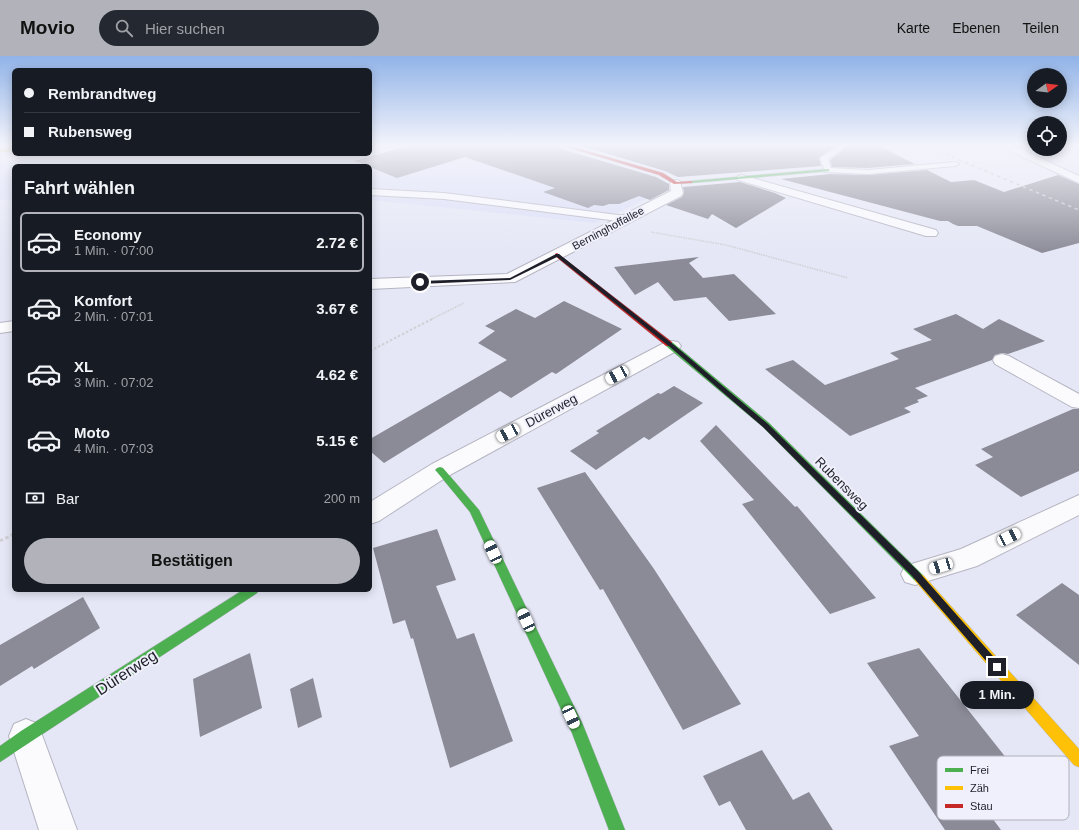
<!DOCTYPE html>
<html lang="de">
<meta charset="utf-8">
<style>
body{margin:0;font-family:Arial,sans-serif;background:#242831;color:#f1f3f6;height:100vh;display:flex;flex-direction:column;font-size:15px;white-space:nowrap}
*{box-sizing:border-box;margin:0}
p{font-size:13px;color:#9ea1a6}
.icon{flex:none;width:22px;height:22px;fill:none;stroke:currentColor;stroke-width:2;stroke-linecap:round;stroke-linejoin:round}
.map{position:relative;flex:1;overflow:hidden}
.sheet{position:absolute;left:12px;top:108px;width:360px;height:428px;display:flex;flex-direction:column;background:#171b24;border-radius:6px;box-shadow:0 2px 10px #0003}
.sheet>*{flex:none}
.guide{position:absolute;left:12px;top:12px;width:360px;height:88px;border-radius:6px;box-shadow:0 2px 10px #0003;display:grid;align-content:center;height:88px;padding:0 12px;background:#171b24}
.needle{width:26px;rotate:76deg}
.tools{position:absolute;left:1027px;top:12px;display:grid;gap:8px}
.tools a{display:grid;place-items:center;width:40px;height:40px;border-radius:50%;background:#171b24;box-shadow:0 2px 10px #0003;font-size:20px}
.end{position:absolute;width:18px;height:18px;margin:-9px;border:5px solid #1e1f28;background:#fff;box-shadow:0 0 0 2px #fff}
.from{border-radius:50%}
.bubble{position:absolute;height:28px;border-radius:14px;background:#171b24;box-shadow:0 2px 10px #0003;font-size:13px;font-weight:600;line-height:28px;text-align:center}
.car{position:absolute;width:12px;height:24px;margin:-12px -6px;border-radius:5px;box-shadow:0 0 3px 1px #0007;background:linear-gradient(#fff 24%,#345 0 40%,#fff 0 76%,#345 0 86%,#fff 0)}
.guide b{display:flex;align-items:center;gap:14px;height:38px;font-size:15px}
.guide b+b{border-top:1px solid #363941}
.guide i{width:10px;height:10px;background:#f1f3f6}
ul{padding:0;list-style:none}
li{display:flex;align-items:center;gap:12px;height:60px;margin:0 8px 6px;padding:0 4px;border:2px solid transparent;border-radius:6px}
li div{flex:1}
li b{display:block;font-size:15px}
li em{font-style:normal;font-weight:600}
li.active{border-color:#b2b3ba}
li>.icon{width:36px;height:36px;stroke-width:1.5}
h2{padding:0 12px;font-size:18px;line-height:48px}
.pay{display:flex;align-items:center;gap:10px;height:44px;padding:0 12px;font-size:15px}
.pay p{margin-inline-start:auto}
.cta{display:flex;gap:8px;margin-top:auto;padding:8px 12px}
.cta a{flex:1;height:46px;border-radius:24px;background:#b2b3ba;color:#111;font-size:16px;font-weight:600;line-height:46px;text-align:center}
header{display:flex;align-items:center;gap:24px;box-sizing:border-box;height:56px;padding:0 20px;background:#b2b3ba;color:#111}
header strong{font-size:19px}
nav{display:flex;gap:22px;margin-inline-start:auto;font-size:14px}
.search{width:280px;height:36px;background:#242831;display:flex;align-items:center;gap:10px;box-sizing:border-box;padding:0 14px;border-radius:22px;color:#9ea1a6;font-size:15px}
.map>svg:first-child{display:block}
.built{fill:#dcdff8}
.building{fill:#8a8b96}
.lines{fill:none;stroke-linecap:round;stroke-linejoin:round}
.lane-casing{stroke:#b4b5c1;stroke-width:2}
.street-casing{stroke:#b4b5c1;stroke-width:2}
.fast-casing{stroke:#b4b5c1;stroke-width:1}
.slow-casing{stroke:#b4b5c1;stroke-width:1}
.jam-casing{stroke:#b4b5c1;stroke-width:1}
.path-far2{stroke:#d0d0d4;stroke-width:1.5;stroke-dasharray:1.5 1;stroke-linecap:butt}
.path-far1{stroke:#d0d0d4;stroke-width:2;stroke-dasharray:2.5 2;stroke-linecap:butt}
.path{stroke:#d0d0d4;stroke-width:3;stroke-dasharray:3.5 2.5;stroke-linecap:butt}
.lane{fill:#fbfbfe;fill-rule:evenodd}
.street{fill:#fbfbfe;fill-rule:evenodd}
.fast{fill:#4caf50;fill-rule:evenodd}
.slow{fill:#ffc107;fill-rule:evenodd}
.jam{fill:#c62828;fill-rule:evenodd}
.rail{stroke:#c4c4c8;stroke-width:1.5;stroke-dasharray:3.5 3.5;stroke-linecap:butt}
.route{fill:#1e1f28}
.labels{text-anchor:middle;stroke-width:4;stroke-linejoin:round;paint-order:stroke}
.far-street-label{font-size:11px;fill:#1e1f28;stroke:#eff0fb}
.street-label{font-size:13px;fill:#1e1f28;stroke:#eff0fb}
.near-street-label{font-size:16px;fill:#1e1f28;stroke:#eff0fb}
.key{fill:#eff0fb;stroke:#b0b1bc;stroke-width:1}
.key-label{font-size:11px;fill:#1e1f28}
</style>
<header>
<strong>Movio</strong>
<div class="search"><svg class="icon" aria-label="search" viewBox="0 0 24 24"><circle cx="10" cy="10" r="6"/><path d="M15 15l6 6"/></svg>Hier suchen</div>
<nav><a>Karte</a><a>Ebenen</a><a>Teilen</a></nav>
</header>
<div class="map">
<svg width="1079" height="774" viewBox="0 0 1079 774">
<rect width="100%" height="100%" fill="#e5e7f6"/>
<path class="built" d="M370 90H548L650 120 662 136 595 167 370 144V110H14V143L0 144V106L49 98H370Z"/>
<path class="building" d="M408 90H560L562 93 656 121 669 128V134L650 144 639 140 619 148H609L603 150 594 149 588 152 543 136 555 132 465 101 397 122 370 111V110L354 105Z
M581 90H836L819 102 821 110 678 121 665 115Z
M848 90H879L915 108 868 112 832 111 830 104Z
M927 114 951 126 974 124 1004 136 1058 119 1079 128V187L1042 197 977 170H958L953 168 948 165H940L781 123 830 118 868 119Z
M740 126 775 137 786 142 736 172 712 158 708 163 666 149 682 141 684 137 683 131Z
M699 201 689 207 703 222 734 218 776 258 729 265 706 241 674 245 658 226 635 239 614 211Z
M564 245 622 273 556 318 552 316 511 342 500 335 384 407 370 395V383L507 304 478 287 495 275 485 270 516 253 535 262Z
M956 258 983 273 999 263 1045 285 1008 298 1002 297 995 299 992 304 915 332 928 340 917 344 919 346 904 352 911 356 850 380 765 313 793 304 825 329 899 303 890 297 932 284 913 273Z
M674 330 703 347 649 384 644 381 596 414 570 395 599 377 596 375 658 337 661 338Z
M1073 353H1079V415L1021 441 975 409 993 401 981 393Z
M716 369 795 451 797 450 876 542 830 558 742 448 754 444 700 385Z
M585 416 654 513 741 648 683 674 603 533 600 534 537 432Z
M437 473 456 524 436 530 457 583 474 577 513 685 450 712 413 582 411 583 405 564 393 568 373 492Z
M1062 527 1079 539V609L1016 559Z
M83 541 100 572 34 613 32 610 0 630V589Z
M919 592 1034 737 987 755 1001 774H945L889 690 919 680 867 607Z
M250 597 262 652 200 681 193 623Z
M313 622 322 661 298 672 290 633Z
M762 694 793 744 809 736 833 774H746L730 745 719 750 703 720Z"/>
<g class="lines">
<defs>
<path id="lane" d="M838 90H847L828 103 831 112 868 114 955 106 959 108 955 110 868 118 825 116 820 102Z
M370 133 444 137 626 160 631 163 626 166 444 143 370 139Z"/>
<path id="street" d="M1002 90H1015L1079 120V127L1003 92Z
M742 119 936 174 938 177 936 180H926L738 124 736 122 738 120Z
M676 124 680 125 683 137 681 140 515 226 370 233V223L507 218 671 135 670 127 672 125Z
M14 265V275L0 277V267Z
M672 285 678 286 681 290 678 294 448 420 379 465 370 468V446L432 408 666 286Z
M1002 298 1009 300 1079 338V352L1072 351 995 308 993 304 995 300Z
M1079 439V459L977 510 915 529 905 526 901 518 905 510 961 493Z
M26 663 38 668 77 774H39L9 680 14 668Z"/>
<path id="fast" d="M828 113 830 115 691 127 689 126 691 125Z
M666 286H672L769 367 924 520 926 523 924 526 920 528 916 526 763 371 666 290Z
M440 411 443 412 479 454 583 669 625 774H609L572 677 470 456 437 416 435 414 437 412Z
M243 534H259L257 537 0 706V690L21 675Z"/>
<path id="slow" d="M14 92V94L0 96V94Z
M920 518 924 520 1079 693V711L1074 709 916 526 914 523 916 520Z"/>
<path id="jam" d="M564 90H570L663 117 677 126 691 125 693 126 691 127 674 128 659 119Z
M557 197 672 286V290H666L555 200V198Z"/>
</defs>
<use href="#lane" class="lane-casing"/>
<use href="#street" class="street-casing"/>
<use href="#fast" class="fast-casing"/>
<use href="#slow" class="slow-casing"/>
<use href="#jam" class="jam-casing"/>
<path class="path-far2" d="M970 96 981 90
M651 176 726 189 848 222
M430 264 464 247"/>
<path class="path-far1" d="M370 295 432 263"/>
<path class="path" d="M0 485 14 478"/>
<use href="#lane" class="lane"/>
<use href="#street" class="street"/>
<use href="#fast" class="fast"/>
<use href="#slow" class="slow"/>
<use href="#jam" class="jam"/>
<path class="rail" d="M926 90 1079 154"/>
</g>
<linearGradient id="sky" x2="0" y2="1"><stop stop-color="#91b3e8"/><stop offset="0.45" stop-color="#f3f4fb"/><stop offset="1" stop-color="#f3f4fb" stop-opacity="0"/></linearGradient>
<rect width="1079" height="198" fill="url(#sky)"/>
<path class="route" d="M556 198H559L674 289 768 368 918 515 1000 608 1002 611 1000 614 997 615 994 614 912 520 763 371 670 291 557 201 510 224 420 228 418 226 420 225 510 222Z"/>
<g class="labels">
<g class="far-street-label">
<text transform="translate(608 172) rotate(-28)" y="4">Berninghoffallee</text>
</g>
<g class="street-label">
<text transform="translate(551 354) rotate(-28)" y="5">Dürerweg</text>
<text transform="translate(842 427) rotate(45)" y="5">Rubensweg</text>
</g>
<g class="near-street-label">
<text transform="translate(126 616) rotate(-33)" y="6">Dürerweg</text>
</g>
</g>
<rect x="937" y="700" width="132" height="64" rx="6" class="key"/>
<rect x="945" y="712" width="18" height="4" fill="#4caf50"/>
<rect x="945" y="730" width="18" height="4" fill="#ffc107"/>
<rect x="945" y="748" width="18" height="4" fill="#c62828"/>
<g class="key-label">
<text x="970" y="718">Frei</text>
<text x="970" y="736">Zäh</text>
<text x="970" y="754">Stau</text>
</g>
</svg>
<div class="tools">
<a><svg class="needle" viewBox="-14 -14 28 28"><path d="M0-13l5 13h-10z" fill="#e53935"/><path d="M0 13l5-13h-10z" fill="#9ea1a6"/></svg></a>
<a><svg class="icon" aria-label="locate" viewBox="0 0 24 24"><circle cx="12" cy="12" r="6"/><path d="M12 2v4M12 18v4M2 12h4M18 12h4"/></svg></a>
</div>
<i class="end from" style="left:420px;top:226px"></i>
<i class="end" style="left:997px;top:611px"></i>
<div class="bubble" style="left:960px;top:625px;width:74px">1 Min.</div>
<i class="car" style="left:617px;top:319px;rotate:242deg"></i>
<i class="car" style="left:508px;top:377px;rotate:242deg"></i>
<i class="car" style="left:1009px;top:481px;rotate:64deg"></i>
<i class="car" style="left:493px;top:496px;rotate:335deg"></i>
<i class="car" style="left:941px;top:510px;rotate:253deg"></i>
<i class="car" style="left:526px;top:564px;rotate:335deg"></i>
<i class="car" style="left:571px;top:661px;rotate:155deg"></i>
<div class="guide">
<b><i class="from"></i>Rembrandtweg</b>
<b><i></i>Rubensweg</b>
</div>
<section class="sheet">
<h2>Fahrt wählen</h2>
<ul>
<li class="active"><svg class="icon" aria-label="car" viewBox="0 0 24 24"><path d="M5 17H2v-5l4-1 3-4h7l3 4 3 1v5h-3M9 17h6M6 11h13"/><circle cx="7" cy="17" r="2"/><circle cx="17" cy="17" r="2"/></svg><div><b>Economy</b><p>1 Min. · 07:00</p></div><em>2.72 €</em></li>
<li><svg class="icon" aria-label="car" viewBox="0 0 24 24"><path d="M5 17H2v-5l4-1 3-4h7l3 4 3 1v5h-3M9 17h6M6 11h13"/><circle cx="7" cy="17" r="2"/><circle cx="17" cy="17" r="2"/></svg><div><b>Komfort</b><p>2 Min. · 07:01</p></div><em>3.67 €</em></li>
<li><svg class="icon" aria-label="car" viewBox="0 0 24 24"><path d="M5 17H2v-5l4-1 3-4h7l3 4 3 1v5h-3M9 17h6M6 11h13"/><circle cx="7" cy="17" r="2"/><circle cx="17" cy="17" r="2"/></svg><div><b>XL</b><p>3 Min. · 07:02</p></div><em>4.62 €</em></li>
<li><svg class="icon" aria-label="car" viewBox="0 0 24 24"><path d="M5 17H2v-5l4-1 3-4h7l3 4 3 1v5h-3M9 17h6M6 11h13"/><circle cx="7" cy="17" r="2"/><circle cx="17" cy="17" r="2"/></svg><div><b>Moto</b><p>4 Min. · 07:03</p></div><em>5.15 €</em></li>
</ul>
<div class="pay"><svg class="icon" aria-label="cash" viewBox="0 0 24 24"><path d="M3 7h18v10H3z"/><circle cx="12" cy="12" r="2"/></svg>Bar<p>200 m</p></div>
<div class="cta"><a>Bestätigen</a></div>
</section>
</div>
